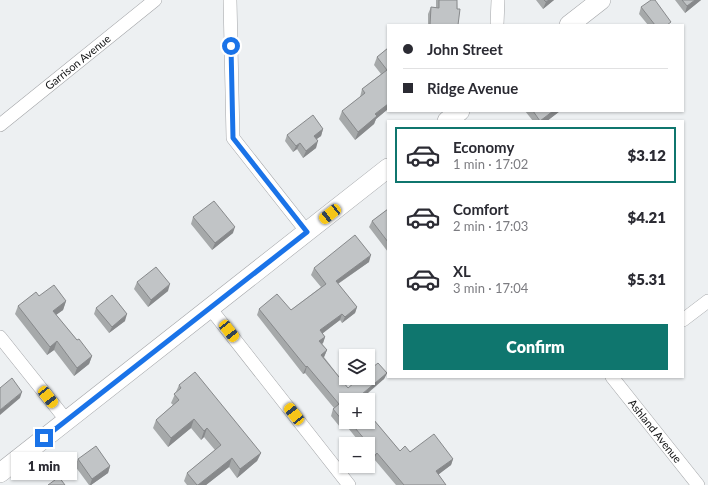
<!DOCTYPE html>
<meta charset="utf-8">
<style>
body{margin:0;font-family:Lato,sans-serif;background:#f7f7f7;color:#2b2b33;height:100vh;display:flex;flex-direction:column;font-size:15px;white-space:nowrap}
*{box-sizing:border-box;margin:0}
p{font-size:13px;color:#7c7c81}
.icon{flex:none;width:22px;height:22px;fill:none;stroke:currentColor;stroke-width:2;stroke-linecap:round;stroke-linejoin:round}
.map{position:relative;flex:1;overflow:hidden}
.drawer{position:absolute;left:387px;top:120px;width:297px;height:258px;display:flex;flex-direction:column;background:#fff;border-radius:0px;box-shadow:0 1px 3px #0004}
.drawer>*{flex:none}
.guide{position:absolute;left:387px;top:24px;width:297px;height:88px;border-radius:0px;box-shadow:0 1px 3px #0004;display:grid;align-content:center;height:88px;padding:0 16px;background:#fff}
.buttons{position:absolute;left:339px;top:349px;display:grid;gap:8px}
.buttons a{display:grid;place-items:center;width:36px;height:36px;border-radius:0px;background:#fff;box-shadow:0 1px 3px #0004;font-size:20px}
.end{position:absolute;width:18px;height:18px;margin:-9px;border:5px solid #1a73e8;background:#fff;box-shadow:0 0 0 2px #fff}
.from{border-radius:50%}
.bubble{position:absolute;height:28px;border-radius:0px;background:#fff;box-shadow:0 1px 3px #0004;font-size:13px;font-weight:800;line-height:28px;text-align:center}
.car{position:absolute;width:12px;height:24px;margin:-12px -6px;border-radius:5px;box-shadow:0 0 3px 1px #0007;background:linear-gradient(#f5c518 24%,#345 0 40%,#f5c518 0 76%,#345 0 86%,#f5c518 0)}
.guide b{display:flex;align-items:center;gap:14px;height:38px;font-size:15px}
.guide b+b{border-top:1px solid #e1e1e2}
.guide i{width:10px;height:10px;background:#2b2b33}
ul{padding:7px 0 0;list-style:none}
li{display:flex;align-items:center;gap:12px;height:56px;margin:0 8px 6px;padding:0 8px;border:2px solid transparent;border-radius:0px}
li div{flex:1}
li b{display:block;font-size:15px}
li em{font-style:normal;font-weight:800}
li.selected{border-color:#0f766e}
li>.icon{width:36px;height:36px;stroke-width:1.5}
.primary-button{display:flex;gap:8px;margin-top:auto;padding:8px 16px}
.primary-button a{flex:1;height:46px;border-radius:0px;background:#0f766e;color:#fff;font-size:16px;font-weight:800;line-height:46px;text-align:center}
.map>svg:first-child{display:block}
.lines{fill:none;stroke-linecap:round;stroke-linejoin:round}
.street-casing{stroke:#a3a5a8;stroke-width:14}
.secondary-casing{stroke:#a3a5a8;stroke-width:20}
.street{stroke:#fff;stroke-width:13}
.secondary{stroke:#fff;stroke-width:19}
.wall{fill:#a6a9aa}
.shaded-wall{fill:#87898b}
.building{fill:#c1c4c6;stroke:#87898b}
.route{stroke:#1a73e8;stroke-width:5}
.labels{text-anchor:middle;stroke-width:3.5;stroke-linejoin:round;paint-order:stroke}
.street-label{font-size:11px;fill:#121314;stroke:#fff}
</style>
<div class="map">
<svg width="708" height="485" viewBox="0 0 708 485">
<rect width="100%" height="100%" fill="#edf0f2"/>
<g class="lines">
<defs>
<g id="street">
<path d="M230 0 233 138 307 232"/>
<path d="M497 25 498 0"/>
<path id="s1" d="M0 125 155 0"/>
<path d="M210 308 349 485"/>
<path d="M683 320 708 301"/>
<path d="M0 337 67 421"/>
<path id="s2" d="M612 377 698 485"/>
</g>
<path id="secondary" d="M569 25 601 0
M447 121 460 111
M0 473 388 168"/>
</defs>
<use href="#street" class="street-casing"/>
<use href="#secondary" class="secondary-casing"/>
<use href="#street" class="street"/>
<use href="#secondary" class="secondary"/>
</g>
<path class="wall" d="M436 0H457L458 25H428V14L431 7 436 8Z
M536 0H554L543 9Z
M675 0H701L685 13Z
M641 7 670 25H648L639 14Z
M388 48V109L376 119 374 124 355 140 339 119 342 111 360 97 362 89 381 74 374 65 377 57Z
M525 111H560L547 121H533Z
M323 129 321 136 317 139 316 148 303 158 297 149 293 152 285 141 287 135Z
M388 209V252L369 227 372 221Z
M193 217 233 233 212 250 191 224Z
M369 262 338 284 357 307 355 313 342 323 340 320 322 333 325 337 323 343 322 344 327 350 324 357 348 388 387 373 384 379 346 400V422H368V401L374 408 371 415 370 416 400 451 453 459 451 465 438 474 446 485H396L374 459 372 461 368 456V444H361L344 423 340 427 331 416 333 409 334 408 305 373 303 374 257 315 259 309 291 310 321 287 311 275 314 268Z
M137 282 168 291 148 307 134 289Z
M39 296 66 301 63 310 56 315 77 340 92 356 89 364 74 376 54 350 47 355 15 314 18 306Z
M96 308 125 321 109 333 94 314Z
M179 385 261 453 257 461 237 478 229 467 206 485H187L184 481 187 473 215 450 204 437 201 440 191 428 168 447 153 428 156 420 173 405 171 403Z
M78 459 110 466 108 473 91 485H89L75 466Z"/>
<path class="shaded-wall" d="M549 0H554L543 9 546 2Z
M695 0H701L685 13 687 6Z
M388 104V109L376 119 374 124 355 140 358 132 375 114Z
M553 111H560L547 121H540Z
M323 129 321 136 312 142 314 136Z
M318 141 316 148 303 158 306 151Z
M300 143 297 149 293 152 296 146Z
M235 227 233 233 212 250 215 243Z
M371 255 369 262 333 287 336 281Z
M170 284 168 291 148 307 151 300Z
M66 301 63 310 50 319 53 311Z
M357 307 355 313 342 323 345 317Z
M127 314 125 321 109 333 112 327Z
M342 314 340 320 318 337 320 330Z
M325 337 323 343 317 348 319 341Z
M57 341 54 350 47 355 50 347Z
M327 350 324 357 319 361 321 355Z
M92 356 89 364 74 376 77 368Z
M307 366 305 373 303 374 306 367Z
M387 373 384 379 360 400 362 394Z
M22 392 20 398 0 415V410Z
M374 408 371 415 368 418V413Z
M346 417 344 423 340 427 342 420Z
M194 419 191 428 168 447 171 438Z
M207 428 204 437 201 440 204 431Z
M261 453 257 461 237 478 240 469Z
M377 453 374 459 372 461 375 455Z
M232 458 229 467 206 485H198Z
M453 459 451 465 434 478 436 471Z
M110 466 108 473 91 485H90L92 479Z"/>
<path class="building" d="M439 0H457V9H460L458 25H430L431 7 439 8Z
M544 0H549L546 2Z
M651 0H655L671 22 667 25H655L641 7Z
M682 0H695L687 6Z
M388 48V104L375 114 377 116 358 132 342 111 365 93 362 89 387 70 377 57Z
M533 111H553L540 121Z
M313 115 323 129 314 136 318 141 306 151 300 143 296 146 287 135Z
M214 201 235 227 215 243 193 217Z
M388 209V242L372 221Z
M355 235 371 255 336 281 357 307 345 317 342 314 320 330 325 337 319 341 327 350 321 355 348 388 360 378H368V371L378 363 387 373 362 394 367 400H346V417L342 420 333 409 339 404 307 366 306 367 259 309 277 294 291 310 326 284 314 268Z
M156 267 170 284 151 300 137 282Z
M54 285 66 301 53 311 77 340 79 339 92 356 77 368 57 341 50 347 18 306 36 292 39 296Z
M112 295 127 314 112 327 96 308Z
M195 372 261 453 240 469 232 458 198 485H197L187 473 221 445 207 428 204 431 194 419 171 438 156 420 179 400 174 394 181 388 179 385Z
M12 378 22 392 0 410V388Z
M368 401 374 408 368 413 400 451 405 446 410 452 434 434 453 459 436 471 446 485H404L377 453 375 455 368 447V444H366L364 442 366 441 350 422H368Z
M96 446 110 466 92 479 78 459Z
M59 477 65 485H48Z"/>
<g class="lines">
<path class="route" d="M44 438 307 232 233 138 231 46"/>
</g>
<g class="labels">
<g class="street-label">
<text dy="4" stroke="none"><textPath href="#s1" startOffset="100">Garrison Avenue</textPath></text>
<text dy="4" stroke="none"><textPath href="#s2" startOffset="69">Ashland Avenue</textPath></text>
</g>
</g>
</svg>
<div class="buttons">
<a><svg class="icon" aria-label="layers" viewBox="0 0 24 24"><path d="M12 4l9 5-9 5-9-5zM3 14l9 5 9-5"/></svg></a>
<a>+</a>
<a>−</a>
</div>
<i class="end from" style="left:231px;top:46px"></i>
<i class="end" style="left:44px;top:438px"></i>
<div class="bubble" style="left:11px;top:452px;width:66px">1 min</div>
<i class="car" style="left:330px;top:214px;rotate:232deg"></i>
<i class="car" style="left:229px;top:331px;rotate:142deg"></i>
<i class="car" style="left:48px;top:397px;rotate:142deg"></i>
<i class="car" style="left:294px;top:414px;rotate:322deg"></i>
<div class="guide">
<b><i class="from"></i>John Street</b>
<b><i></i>Ridge Avenue</b>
</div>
<section class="drawer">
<ul>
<li class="selected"><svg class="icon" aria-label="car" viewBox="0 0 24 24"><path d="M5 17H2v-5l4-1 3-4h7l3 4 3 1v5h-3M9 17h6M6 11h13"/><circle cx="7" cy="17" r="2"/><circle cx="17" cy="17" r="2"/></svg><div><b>Economy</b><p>1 min · 17:02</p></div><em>$3.12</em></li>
<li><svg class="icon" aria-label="car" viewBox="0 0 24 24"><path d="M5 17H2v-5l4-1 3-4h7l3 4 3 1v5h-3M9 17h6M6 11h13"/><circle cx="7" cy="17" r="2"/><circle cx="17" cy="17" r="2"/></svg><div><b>Comfort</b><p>2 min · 17:03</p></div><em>$4.21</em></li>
<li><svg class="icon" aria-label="car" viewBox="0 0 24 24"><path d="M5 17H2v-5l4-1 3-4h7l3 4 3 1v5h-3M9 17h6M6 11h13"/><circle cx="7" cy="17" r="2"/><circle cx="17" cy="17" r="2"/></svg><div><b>XL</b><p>3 min · 17:04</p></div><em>$5.31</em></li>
</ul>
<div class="primary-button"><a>Confirm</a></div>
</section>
</div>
